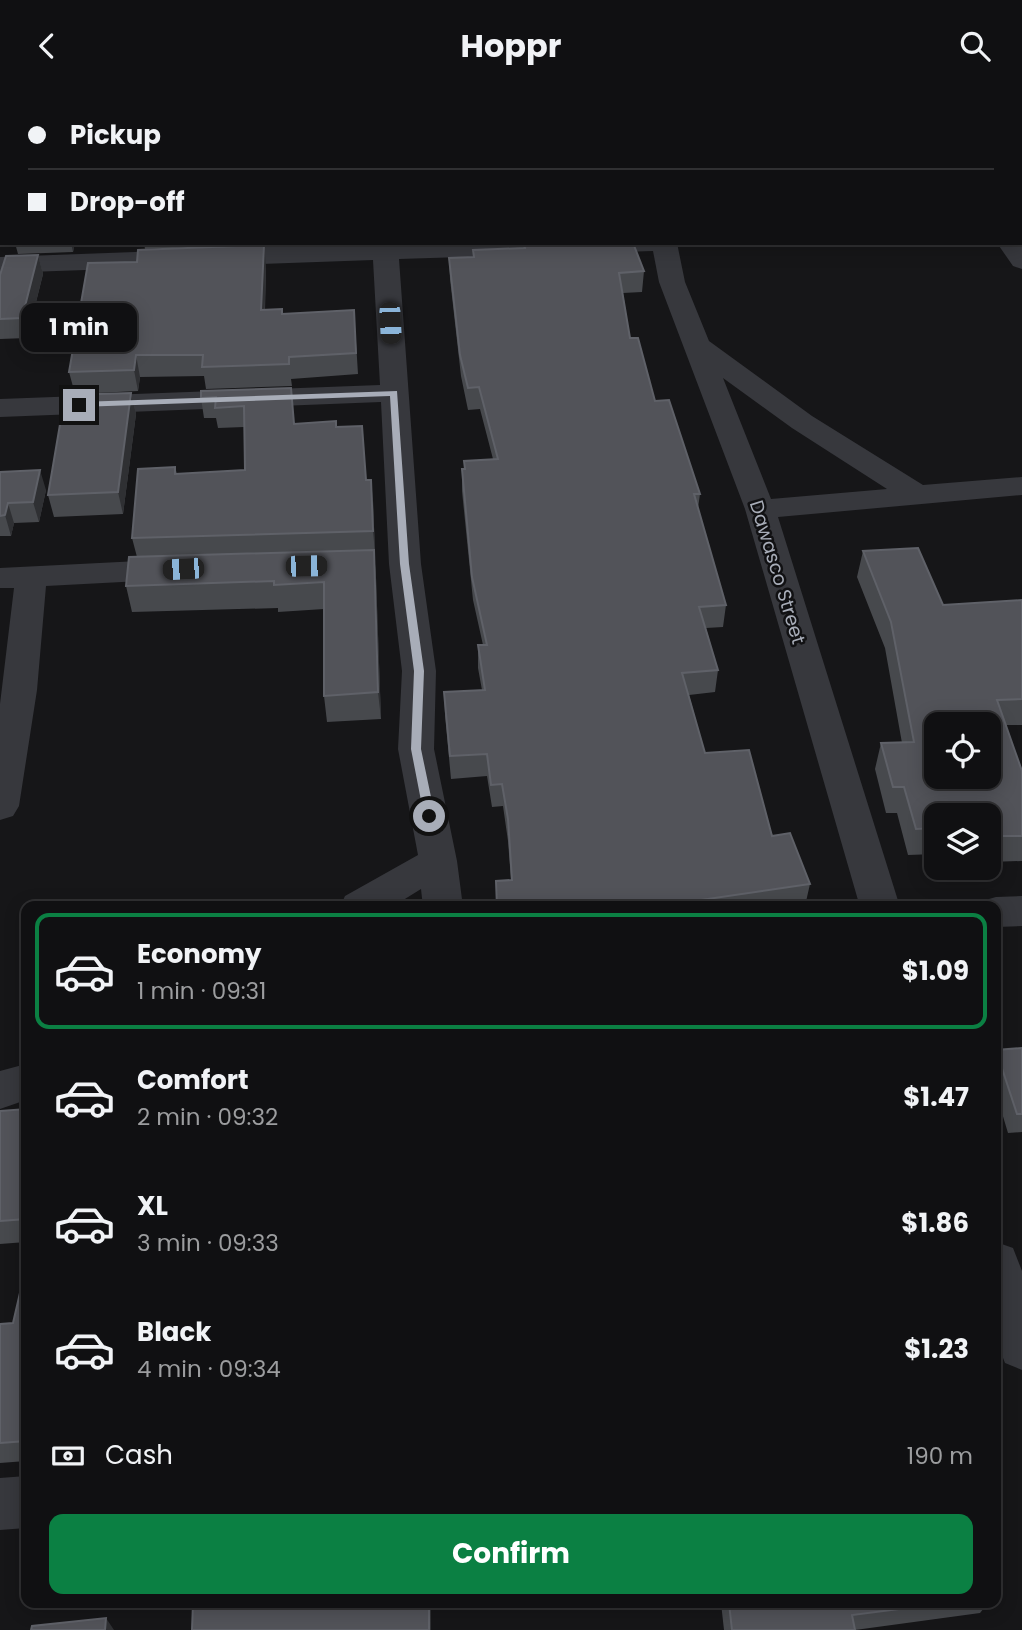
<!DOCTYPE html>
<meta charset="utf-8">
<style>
body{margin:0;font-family:Poppins,sans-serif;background:#19191b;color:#f1f3f6;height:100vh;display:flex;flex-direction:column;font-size:26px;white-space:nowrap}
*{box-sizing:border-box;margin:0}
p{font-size:23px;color:#9c9d9f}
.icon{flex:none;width:38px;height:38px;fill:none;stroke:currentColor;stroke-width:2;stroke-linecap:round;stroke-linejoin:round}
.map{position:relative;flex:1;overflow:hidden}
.side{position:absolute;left:21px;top:810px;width:980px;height:707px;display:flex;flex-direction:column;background:#101012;border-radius:14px;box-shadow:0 4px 18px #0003,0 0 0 2px #303032}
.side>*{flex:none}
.top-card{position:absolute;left:0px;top:0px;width:1022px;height:154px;box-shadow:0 4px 18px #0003,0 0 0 2px #303032;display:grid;align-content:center;height:154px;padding:0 28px;background:#101012}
.controls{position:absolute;left:924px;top:621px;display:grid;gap:14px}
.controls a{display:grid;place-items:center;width:77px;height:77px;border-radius:14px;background:#101012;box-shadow:0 4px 18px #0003,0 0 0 2px #303032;font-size:35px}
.end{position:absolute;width:32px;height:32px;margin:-16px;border:9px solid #a8adb8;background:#111;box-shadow:0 0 0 4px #111}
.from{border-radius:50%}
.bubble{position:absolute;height:49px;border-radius:14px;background:#101012;box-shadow:0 4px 18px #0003,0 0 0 2px #303032;font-size:23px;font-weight:700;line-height:49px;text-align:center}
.car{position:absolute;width:21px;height:42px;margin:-21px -10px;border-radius:9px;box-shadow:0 0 5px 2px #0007;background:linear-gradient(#222 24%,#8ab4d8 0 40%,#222 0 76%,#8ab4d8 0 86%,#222 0)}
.top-card b{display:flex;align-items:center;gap:24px;height:66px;font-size:26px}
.top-card b+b{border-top:2px solid #303032}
.top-card i{width:18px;height:18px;background:#f1f3f6}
ul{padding:12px 0 0;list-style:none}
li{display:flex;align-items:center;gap:21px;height:116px;margin:0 14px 10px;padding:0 14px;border:4px solid transparent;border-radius:14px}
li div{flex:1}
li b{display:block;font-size:26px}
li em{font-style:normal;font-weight:700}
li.on{border-color:#0b8043}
li>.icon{width:63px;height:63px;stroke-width:1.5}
.pay{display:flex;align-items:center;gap:18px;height:77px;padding:0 28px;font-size:26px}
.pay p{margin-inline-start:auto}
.button{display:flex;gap:14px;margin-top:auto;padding:14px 28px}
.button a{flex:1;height:80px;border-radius:14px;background:#0b8043;color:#fff;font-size:28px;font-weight:700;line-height:80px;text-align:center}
header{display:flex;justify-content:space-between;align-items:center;height:91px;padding:0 28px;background:#101012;font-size:32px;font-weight:700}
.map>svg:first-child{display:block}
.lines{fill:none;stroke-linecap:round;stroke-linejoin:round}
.minor{fill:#37383d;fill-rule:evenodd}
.wall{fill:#47494d}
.shaded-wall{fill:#2f3033}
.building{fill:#525359;stroke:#5f6168;stroke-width:2;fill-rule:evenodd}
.route{fill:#a8adb8}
.labels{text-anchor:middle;stroke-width:5;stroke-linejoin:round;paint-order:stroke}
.street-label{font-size:19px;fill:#a8adb8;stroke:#111113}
</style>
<header><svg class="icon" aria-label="back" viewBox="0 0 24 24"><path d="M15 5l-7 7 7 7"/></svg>Hoppr<svg class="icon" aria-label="search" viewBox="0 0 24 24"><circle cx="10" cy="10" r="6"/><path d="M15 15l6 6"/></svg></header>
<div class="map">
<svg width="1022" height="1539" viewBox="0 0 1022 1539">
<rect width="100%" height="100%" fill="#161618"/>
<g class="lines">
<path class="minor" d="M352 0H374V2H352Z
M623 0H645V2H623Z
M0 45H2V59H0Z
M1020 150 1022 152V178L1013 175 997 152H1020Z
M373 152H677L685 191 709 250 812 325 923 394 1022 386V404L778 426 900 816H860L745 418 659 191 653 160 399 168 421 473 436 580 434 658 457 770 463 816H423L421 798 392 816H340L345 805 418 764 398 658 402 580 389 473 381 311 0 326V308L380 294 373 169 0 182V166ZM723 287 792 337 887 398 771 408Z
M179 468 190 471 195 478 190 485 179 488 46 495 37 599 19 715 13 725 0 729V613L14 497H0V477Z
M1022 805V835L996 836V816H979L982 810 996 806Z
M26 973V1009L0 1018V980Z
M996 1151 1013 1157 1022 1180V1279L1005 1272 996 1249Z
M26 1385V1437L0 1439V1387Z"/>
</g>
<path class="wall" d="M879 0H1022V128H1020V2H880Z
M0 65H2V133H0Z
M15 152H75L73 161 18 163Z
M144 152H283V153L145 158Z
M523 152H633L644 180 642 201 623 202 630 247 655 310 700 403 698 417 726 514 723 536 706 537 718 579 715 601 689 604 705 662 810 793 805 815 496 816V790L511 789 508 750 503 715 492 716 487 685 451 688 445 624 444 601 482 599 478 577V554H483L473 509 462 400V378H464V370L493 368 480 318 468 319 461 285 450 188 449 167 473 166V159L523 158Z
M38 164 43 183 27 247 0 248V184Z
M266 175 265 219 282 218 283 223 354 219 358 283 291 288 292 295 206 298 204 285 140 286 138 300 75 303 69 281Z
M201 300 295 333 337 336 366 389 373 409 375 461H374L376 486 381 628 327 631 324 605V518L278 521V517L132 521 126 495 137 466 132 447 175 376 177 383 245 379 244 336 218 337 216 327H204L201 307Z
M131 302 136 323 123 423 54 426 48 404Z
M0 381 46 399 39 431 14 432 11 445H0Z
M863 460 943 514 1022 509V634H1006L1022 680V770L989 771V724H936V763L908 764 897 722H886L875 678 881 652H902L885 557 857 486Z
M1022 957V1041L1008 1042 996 1002V959Z
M26 1018V1151L0 1153V1020Z
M26 1177V1370L0 1372V1233L13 1232Z
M721 1512H988L980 1522 855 1539H724Z"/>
<path class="shaded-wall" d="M71 152H75L73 161Z
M264 154 266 175 264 240 261 219Z
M38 164 43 183 27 247 22 227Z
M136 264 140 286 138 300 134 279Z
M131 302 136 323 123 423 118 401Z
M40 379 46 399 39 431 33 411Z
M371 389 373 409 375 461 373 440Z
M8 412 14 432 11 445 5 424Z
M374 459 376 486 381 628 378 601Z
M429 1512H431V1539H429Z
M106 1527 114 1539H105Z"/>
<path class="building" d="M70 0H166V2H70Z
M460 0H587L588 2H460Z
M743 0H829V2H744Z
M892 0H1022V109H1020V2H893Z
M0 65H2V114H0Z
M524 152H633L644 180 619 182 630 247H638L655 310 669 309 700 403H694L726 514 699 516 718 579 682 582 705 662 749 659 772 745 790 742 810 793 680 812 681 816H497L496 790 512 789 508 728 502 693 491 694 487 663 450 665 444 601 485 599 478 554H487L472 486 462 378H465L464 370 498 368 479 296 468 297 460 264 449 167 474 166 473 159 525 157Z
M264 154 261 219 282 218V223L354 219 356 262 289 266V273L202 276 203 264H136L134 279 69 281 88 172 137 171 138 159Z
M38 164 22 227 0 228V184L6 165Z
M291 297 294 333 336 330V336L362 335 366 389H371L373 440 132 447 138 378 175 376V383L245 379 244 315 215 317 216 306 201 307V300Z
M131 302 118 401 48 404 65 304Z
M40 379 33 411 8 412 5 424 0 425V381Z
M918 457 943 514 1022 509V608L997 609 1022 680V745H997L994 736H989V724H936V737L916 738 904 696H893L881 652 914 651 891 531 863 460ZM936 634H989V686H936Z
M374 459 378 601 324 605V491L274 494V490L126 495 129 466Z
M1022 957V1023H1017L996 959Z
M26 1018V1128L0 1130V1020Z
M26 1176V1350L0 1352V1233L13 1232Z
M193 1512H429V1539H192Z
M729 1512H946L852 1524 855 1539H732Z
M106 1527 105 1539H31L32 1535Z"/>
<path class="route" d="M397 300 409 473 424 580 421 658 435 725 429 729 424 725 411 658 414 580 400 473 390 305 79 316 75 314 79 311Z"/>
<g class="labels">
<g class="street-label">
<text transform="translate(778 481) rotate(73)" y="7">Dawasco Street</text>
</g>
</g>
</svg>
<div class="controls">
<a><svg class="icon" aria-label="locate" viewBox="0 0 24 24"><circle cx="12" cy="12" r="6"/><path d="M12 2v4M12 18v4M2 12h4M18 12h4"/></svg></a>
<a><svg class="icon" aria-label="layers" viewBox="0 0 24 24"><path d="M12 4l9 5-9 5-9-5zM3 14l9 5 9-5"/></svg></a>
</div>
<i class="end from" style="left:429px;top:725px"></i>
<i class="end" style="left:79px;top:314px"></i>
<div class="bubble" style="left:21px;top:212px;width:116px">1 min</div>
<i class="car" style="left:390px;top:232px;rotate:177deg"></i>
<i class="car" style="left:306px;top:475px;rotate:89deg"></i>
<i class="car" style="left:183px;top:478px;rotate:267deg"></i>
<div class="top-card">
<b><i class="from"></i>Pickup</b>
<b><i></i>Drop-off</b>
</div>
<section class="side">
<ul>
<li class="on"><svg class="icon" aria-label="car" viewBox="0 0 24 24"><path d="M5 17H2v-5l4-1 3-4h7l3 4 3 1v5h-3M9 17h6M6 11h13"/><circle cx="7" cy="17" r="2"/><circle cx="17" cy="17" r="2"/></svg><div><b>Economy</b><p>1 min · 09:31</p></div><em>$1.09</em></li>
<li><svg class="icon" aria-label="car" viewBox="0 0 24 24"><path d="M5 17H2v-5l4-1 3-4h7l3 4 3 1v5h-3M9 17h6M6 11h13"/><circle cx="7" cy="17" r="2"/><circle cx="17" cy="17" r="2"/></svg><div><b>Comfort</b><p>2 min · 09:32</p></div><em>$1.47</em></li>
<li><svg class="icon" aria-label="car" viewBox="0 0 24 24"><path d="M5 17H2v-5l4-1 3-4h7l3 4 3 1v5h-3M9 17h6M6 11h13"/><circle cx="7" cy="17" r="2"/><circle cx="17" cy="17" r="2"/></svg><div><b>XL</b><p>3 min · 09:33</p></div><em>$1.86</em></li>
<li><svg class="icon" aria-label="car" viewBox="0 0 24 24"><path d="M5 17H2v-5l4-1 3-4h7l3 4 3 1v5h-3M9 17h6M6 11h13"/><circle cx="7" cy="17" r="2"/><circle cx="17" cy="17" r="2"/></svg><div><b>Black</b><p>4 min · 09:34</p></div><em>$1.23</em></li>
</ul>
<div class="pay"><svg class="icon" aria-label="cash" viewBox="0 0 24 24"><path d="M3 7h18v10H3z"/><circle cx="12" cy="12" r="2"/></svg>Cash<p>190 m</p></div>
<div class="button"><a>Confirm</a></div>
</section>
</div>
